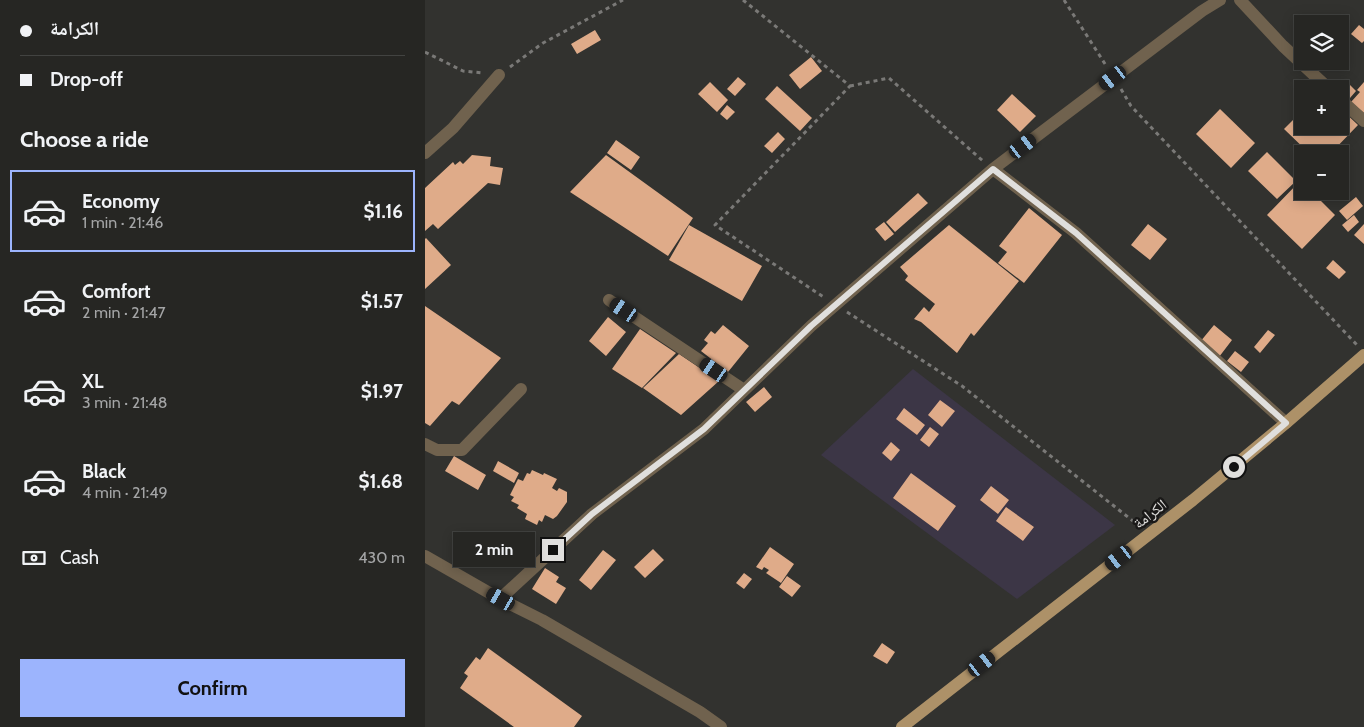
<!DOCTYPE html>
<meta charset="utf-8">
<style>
body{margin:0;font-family:Cabin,"Noto Naskh Arabic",sans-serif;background:#323230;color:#f1f3f6;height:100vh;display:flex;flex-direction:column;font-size:19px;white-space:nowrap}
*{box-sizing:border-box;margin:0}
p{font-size:16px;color:#a4a5a6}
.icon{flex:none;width:28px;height:28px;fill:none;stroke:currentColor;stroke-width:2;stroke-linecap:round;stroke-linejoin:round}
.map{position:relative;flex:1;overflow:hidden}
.details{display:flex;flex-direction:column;background:#262623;width:425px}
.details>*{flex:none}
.hud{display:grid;align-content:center;height:110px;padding:0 20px;background:#262623}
.tools{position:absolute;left:869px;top:15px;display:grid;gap:10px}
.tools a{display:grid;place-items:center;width:55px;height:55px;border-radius:0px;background:#262623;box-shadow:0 2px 12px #0003,0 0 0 1px #424341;font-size:25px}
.end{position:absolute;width:22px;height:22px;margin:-11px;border:6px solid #e0dfdd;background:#111;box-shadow:0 0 0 2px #111}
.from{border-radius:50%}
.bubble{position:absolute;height:35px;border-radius:0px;background:#262623;box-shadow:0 2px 12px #0003,0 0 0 1px #424341;font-size:16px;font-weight:800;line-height:35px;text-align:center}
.car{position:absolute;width:15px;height:30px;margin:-15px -8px;border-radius:6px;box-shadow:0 0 4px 1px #0007;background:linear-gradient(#222 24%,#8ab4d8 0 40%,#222 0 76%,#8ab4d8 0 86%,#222 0)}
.hud b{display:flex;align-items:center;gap:18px;height:48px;font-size:19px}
.hud b+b{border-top:1px solid #424341}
.hud i{width:12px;height:12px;background:#f1f3f6}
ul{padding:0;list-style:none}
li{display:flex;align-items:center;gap:15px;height:82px;margin:0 10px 8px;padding:0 10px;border:2px solid transparent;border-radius:0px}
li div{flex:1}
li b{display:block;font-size:19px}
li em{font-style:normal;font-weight:800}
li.selected{border-color:#9cb4fd}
li>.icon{width:45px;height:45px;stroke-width:1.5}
h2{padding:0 20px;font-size:22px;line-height:60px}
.pay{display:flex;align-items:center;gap:12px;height:55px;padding:0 20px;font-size:19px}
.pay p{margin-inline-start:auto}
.primary-button{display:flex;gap:10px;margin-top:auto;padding:10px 20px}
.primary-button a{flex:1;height:58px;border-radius:0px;background:#9cb4fd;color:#111;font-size:20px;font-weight:800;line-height:58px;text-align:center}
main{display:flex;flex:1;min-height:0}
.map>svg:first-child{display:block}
.industrial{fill:#3c3646}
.building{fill:#dfab89}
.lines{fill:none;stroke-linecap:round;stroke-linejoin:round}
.path{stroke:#7a7977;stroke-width:3;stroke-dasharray:4 4;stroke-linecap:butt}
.minor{stroke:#70624e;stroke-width:12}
.major{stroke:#ad9168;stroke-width:12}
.route{stroke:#e0dfdd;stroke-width:6}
.labels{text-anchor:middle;stroke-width:5;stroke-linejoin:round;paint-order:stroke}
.street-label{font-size:15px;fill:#e0dfdd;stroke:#1a1918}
</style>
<main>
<section class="details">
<div class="hud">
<b><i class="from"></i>الكرامة</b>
<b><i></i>Drop-off</b>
</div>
<h2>Choose a ride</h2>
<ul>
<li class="selected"><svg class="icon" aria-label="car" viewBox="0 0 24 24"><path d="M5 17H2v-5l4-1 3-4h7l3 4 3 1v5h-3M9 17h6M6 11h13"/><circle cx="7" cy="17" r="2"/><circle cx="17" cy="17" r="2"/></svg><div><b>Economy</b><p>1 min · 21:46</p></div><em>$1.16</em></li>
<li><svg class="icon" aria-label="car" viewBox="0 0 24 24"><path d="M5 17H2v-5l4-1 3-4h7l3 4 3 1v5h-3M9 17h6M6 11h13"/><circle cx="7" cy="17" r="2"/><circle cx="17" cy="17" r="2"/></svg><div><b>Comfort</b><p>2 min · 21:47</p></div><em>$1.57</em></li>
<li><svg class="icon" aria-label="car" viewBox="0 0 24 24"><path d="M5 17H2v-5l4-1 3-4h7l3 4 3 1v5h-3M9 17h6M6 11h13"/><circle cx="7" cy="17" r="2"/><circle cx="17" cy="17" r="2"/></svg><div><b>XL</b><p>3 min · 21:48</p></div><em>$1.97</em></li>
<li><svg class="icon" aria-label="car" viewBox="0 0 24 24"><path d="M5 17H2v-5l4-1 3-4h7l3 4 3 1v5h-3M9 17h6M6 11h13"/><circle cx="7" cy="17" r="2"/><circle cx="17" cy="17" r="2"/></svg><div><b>Black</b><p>4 min · 21:49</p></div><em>$1.68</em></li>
</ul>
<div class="pay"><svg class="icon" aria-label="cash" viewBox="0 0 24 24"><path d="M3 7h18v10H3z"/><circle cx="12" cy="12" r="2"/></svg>Cash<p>430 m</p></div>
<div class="primary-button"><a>Confirm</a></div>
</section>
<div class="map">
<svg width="939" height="727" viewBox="0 0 939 727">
<rect width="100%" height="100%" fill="#32322f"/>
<path class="industrial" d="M488 369 690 525 592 599 396 455Z"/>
<path class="building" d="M934 25 939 29V41L937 43 926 34Z
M170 30 176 40 152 54 146 44Z
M386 57 397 71 375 89 364 75Z
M313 77 321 84 310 96 302 89Z
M285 82 303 100 292 112 273 94Z
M939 82V113L926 102 935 92 932 90Z
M923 83 931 91 925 98 916 90Z
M352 86 387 118 375 131 340 99Z
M587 94 611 116 595 132 572 110Z
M302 105 310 112 302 120 295 114Z
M915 108 933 125 905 154H885L859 129 878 110V126H915Z
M795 109 830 143 806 168 771 134Z
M353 132 360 139 347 153 339 146Z
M191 140 215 157 206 170 182 153Z
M842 152 871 181 852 199 823 171Z
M47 155 66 157 65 166 78 168 75 185 63 183 13 229 8 224 0 231V188L28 162 30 165 35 161 38 164Z
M181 155 268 218 243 256 145 192Z
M875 181 878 183V191H886L910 215 877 249 842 215Z
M493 193 503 203 470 232 461 222Z
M931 197 938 206 922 220 914 211Z
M604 208 637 235 599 283 573 263 582 252 574 246Z
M929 215 934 222 923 232 917 225Z
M459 222 469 234 460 241 450 229Z
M723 224 742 239 725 260 706 245Z
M939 224V244L929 235Z
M264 225 337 266 317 301 244 260Z
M524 225 594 281 549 336 546 333 532 353 496 322 489 319 499 307 504 312 510 304 480 280 483 276 475 267Z
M1 238 26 265 0 289V239Z
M908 260 921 272 914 279 901 268Z
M0 306 76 358 34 405 27 401 5 426 0 423Z
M183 317 201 332 181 356 164 341Z
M298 325 324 346 303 372 276 351 283 343 279 340 286 331 290 334Z
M789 325 807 340 794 357 775 342Z
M215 329 251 353 217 388 187 369Z
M843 330 850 335 835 353 829 347Z
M810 351 824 362 816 372 802 361Z
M254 354 294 381 256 415 218 388Z
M339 387 347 397 330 412 321 402Z
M515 400 530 411 517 427 503 415Z
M479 408 500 425 492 435 471 419Z
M505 427 514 434 504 447 495 440Z
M466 442 475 450 466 461 457 453Z
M29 456 61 475 53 490 20 471Z
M73 461 94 473 89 483 68 471Z
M107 470 118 475 119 473 132 479 127 488 132 491 134 488 142 492V502L132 516 128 519 120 515 117 522 114 520 112 525 100 519 102 514 92 508 94 505 86 501 89 497 85 495 93 479 98 481 102 473 105 474Z
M486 473 531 506 513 531 468 498Z
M566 486 584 500 573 514 555 500Z
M581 507 609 527 598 541 571 521Z
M345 547 369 564 356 583 341 573 344 570 339 567 337 570 331 567Z
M228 549 239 560 220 578 209 567Z
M178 550 191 560 166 590 154 580Z
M120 568 134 577 131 582 141 588 131 604 107 589Z
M319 573 327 579 319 589 311 583Z
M362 576 376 586 367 597 354 587Z
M457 643 470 652 462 664 448 656Z
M63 648 157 716 149 727H89L35 688 43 676 39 673 51 657 55 660Z"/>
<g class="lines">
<path class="path" d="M318 0 425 86 290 225 400 298
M639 0 682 67
M0 52 38 71 58 73
M85 67 118 43 198 0
M425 86 464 78 558 161
M696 89 706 106 932 345
M422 312 537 386 713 525"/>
<path class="minor" d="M815 0 858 46 904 89
M915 99 939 121
M0 153 28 128 74 75
M568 169 651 233 861 423
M184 300 319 390
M0 444 12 450H37L96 389
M0 556 75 599 117 620 275 712 296 727
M75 599 167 514 279 429 386 326 568 169 777 11 795 0"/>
<path class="major" d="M477 727 768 500 861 423 939 355"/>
</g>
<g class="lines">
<path class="route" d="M128 550 167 514 279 429 386 326 568 169 651 233 861 423 809 467"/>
</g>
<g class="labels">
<g class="street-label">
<text transform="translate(725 514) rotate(-38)" y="5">الكرامة</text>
</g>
</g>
</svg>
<div class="tools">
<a><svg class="icon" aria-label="layers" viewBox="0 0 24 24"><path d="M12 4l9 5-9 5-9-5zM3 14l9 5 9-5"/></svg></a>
<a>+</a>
<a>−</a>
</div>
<i class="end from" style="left:809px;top:467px"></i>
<i class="end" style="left:128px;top:550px"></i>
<div class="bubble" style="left:28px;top:532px;width:82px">2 min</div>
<i class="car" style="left:688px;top:78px;rotate:233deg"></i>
<i class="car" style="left:598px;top:146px;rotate:53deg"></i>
<i class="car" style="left:199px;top:310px;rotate:304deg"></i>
<i class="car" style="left:289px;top:370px;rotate:304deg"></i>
<i class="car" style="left:694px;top:558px;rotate:232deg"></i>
<i class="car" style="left:76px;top:599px;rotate:300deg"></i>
<i class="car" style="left:557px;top:664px;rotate:52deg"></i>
</div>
</main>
